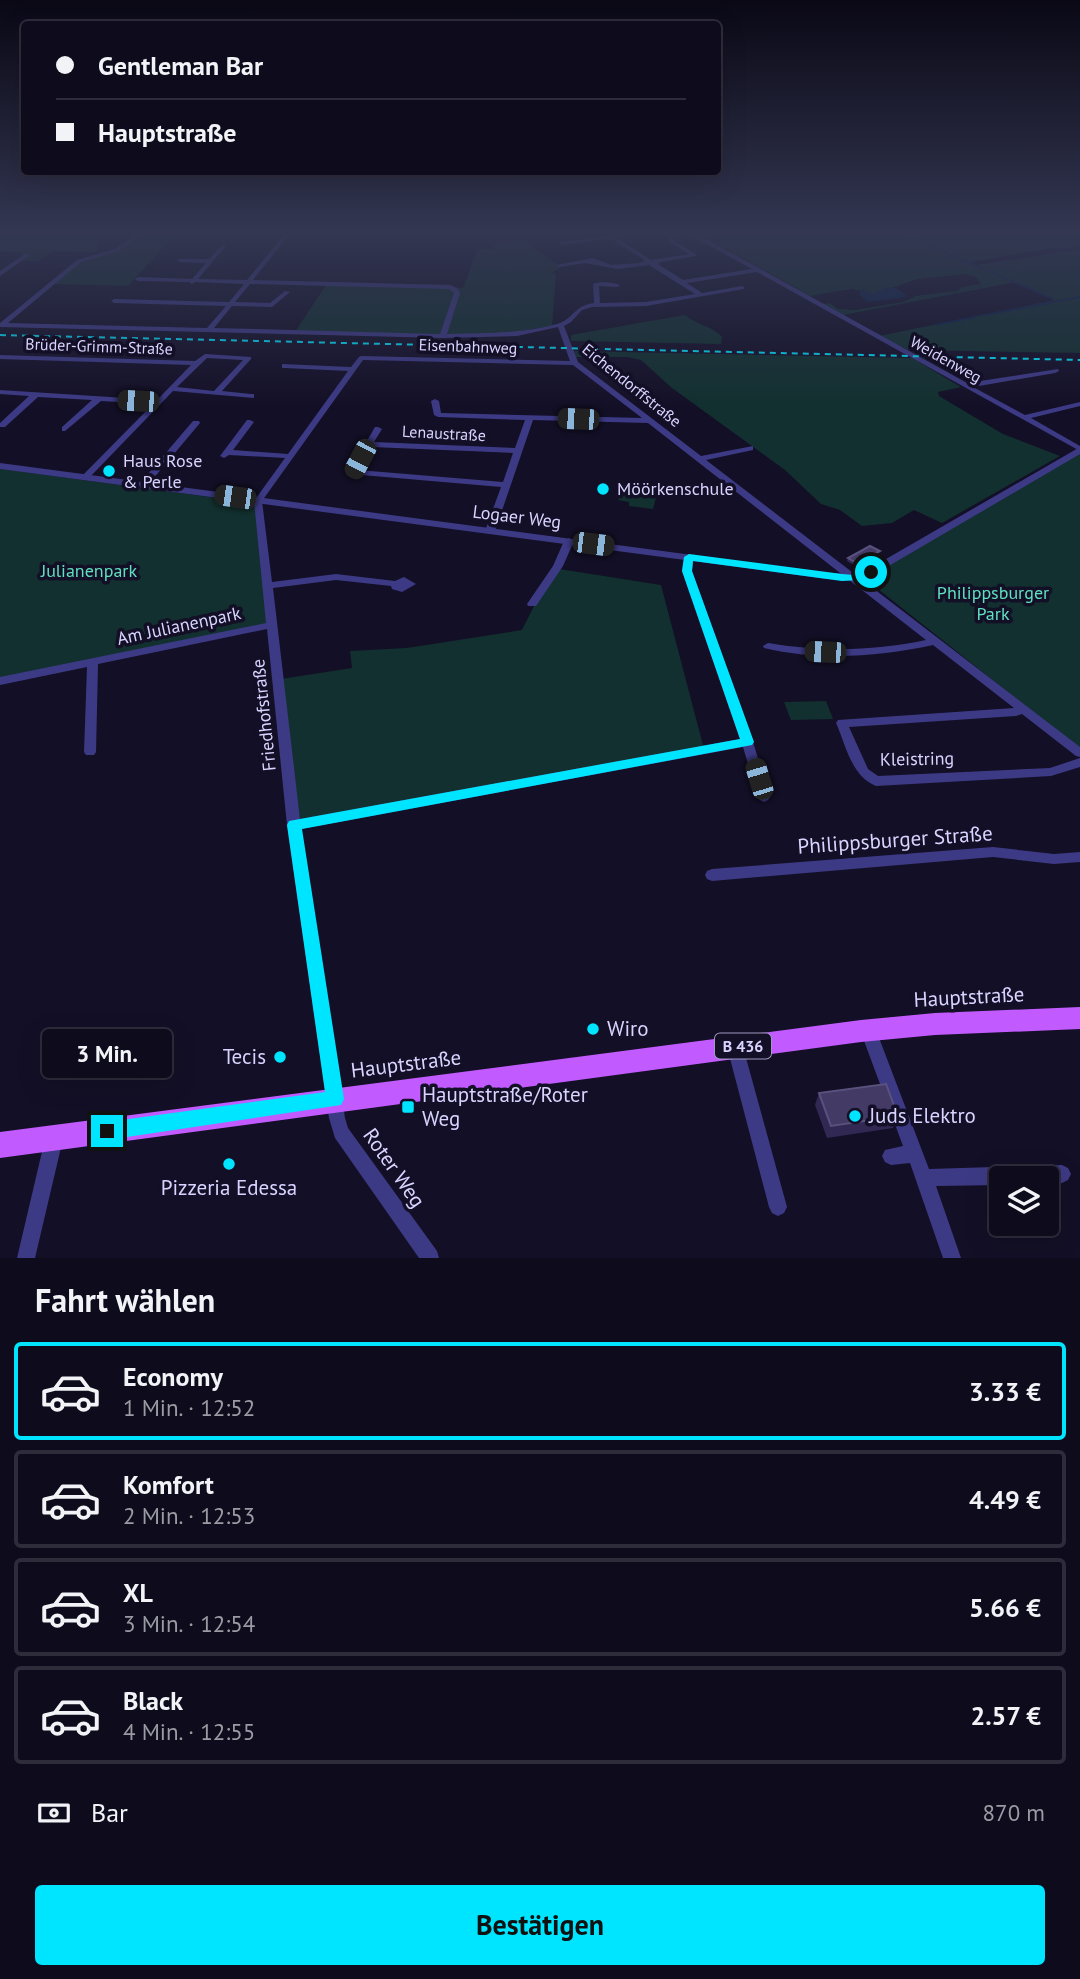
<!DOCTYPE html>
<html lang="de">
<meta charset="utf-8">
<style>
body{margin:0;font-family:"PT Sans",sans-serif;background:#1c1929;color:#f1f3f6;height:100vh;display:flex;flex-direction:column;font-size:26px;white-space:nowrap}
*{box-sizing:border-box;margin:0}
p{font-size:23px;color:#9b9ba3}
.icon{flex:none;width:38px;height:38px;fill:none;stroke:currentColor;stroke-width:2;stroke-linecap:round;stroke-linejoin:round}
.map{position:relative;height:1258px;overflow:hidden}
.details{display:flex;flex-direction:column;background:#0e0b1c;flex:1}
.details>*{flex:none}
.guide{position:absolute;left:21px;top:21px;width:700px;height:154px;border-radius:7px;box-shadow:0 7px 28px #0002,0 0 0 2px #2e2b3b;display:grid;align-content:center;height:154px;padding:0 35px;background:#0e0b1c}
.tools{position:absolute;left:989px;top:1166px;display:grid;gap:14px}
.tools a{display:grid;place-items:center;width:70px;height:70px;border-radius:7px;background:#0e0b1c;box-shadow:0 7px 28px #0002,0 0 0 2px #2e2b3b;font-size:35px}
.end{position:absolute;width:32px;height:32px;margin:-16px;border:9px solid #00e5ff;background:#111;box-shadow:0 0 0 4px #111}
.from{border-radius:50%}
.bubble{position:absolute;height:49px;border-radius:7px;background:#0e0b1c;box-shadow:0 7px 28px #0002,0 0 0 2px #2e2b3b;font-size:23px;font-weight:700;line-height:49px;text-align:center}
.car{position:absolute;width:21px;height:42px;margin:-21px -10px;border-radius:9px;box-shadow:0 0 5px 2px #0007;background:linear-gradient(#222 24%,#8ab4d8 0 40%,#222 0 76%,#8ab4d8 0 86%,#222 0)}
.guide b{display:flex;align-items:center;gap:24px;height:66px;font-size:26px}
.guide b+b{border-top:2px solid #2e2b3b}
.guide i{width:18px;height:18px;background:#f1f3f6}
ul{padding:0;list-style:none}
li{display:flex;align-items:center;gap:21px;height:98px;margin:0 14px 10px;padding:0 21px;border:4px solid #2e2b3b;border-radius:7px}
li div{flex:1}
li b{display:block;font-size:26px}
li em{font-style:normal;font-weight:700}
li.active{border-color:#00e5ff}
li>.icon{width:63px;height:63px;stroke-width:1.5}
h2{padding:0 35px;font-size:32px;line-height:84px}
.pay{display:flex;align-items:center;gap:18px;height:77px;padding:0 35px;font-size:26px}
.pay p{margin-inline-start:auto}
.button{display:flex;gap:14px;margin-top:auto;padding:14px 35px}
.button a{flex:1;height:80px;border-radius:7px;background:#00e5ff;color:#111;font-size:28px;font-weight:700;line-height:80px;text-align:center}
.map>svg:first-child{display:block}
.green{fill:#12302f;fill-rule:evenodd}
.water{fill:#0c2248}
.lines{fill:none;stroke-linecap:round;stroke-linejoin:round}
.stream{stroke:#0c2248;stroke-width:2}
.minor{fill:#3d3a85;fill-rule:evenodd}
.tertiary{fill:#3d3a85;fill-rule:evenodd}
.primary{fill:#c25bff;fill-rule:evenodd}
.rail{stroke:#00e5ff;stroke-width:2;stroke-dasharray:6 5;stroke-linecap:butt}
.wall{fill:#312854}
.shaded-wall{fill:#1d163a}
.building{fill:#433a66;stroke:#5a527e;stroke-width:2}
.route{fill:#00e5ff}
.poi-dot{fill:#00e5ff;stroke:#130f26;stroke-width:2.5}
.labels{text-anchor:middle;stroke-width:7;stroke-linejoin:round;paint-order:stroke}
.far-street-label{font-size:16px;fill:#d9d4ff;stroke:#130f26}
.shield{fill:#130f26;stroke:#9e99be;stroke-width:2}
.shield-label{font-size:16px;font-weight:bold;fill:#d9d4ff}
.poi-label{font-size:18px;fill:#d9d4ff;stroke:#130f26;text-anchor:start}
.street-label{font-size:18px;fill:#d9d4ff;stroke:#130f26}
.park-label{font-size:18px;fill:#5fe0c0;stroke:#130f26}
.near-street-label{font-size:21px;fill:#d9d4ff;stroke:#130f26}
.near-poi-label{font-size:21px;fill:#d9d4ff;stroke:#130f26;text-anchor:start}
</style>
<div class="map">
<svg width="1080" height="1258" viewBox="0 0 1080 1258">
<rect width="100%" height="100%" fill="#130f26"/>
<path class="green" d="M0 231H139L103 234 96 252 53 251 39 261H15L25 253 0 251Z
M145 231H214L213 238 169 241 128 286 52 284 79 261 117 250Z
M695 231H1074L1080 234V247L1046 249 971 262 977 265 1080 249V353L908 350 879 336 1055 300 1016 282 838 316 800 290ZM966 274 976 277 981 284 962 287 957 291 915 296 903 302 855 310 838 309 830 303 823 304 809 296 852 289 860 291 864 289 868 294H875L917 279Z
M522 240 561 267 551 273 556 275 552 326 493 335 295 332 326 285 463 288 478 249H495L491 245Z
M685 315C696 325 713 326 722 337L721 344 571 341V335Z
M572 351 912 358 961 387 938 392 939 396 1003 434 1060 456 942 523 914 510 892 523 862 526 840 510 821 504 785 470 672 388 641 360 628 357H576Z
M1077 453 1080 454V749L864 578Z
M0 469 255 503 268 623 0 679Z
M635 488 658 490 653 509 629 506V502L618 500 621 491 633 493Z
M559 569 661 585 704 749 300 819 281 679 352 668 350 651 407 648 522 630 534 606Z
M826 701 833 719 791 720 784 702Z"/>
<path class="water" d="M889 287 898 289 908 297 867 302 859 294 862 289 872 294Z"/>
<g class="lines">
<path class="stream" d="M896 231 903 234
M905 235 1053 299
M980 316 1080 297
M935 325 976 317"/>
<path class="minor" d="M141 231H147L119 251 81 262 8 323 207 328 226 306 114 303 111 301 114 299 229 302 244 284 195 282 192 284 189 282 138 281 135 279 138 277 192 279 206 263 180 262 177 260 178 259H209L223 244 225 245V247L198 279 247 280 287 231H292L253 280 450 285 457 288 460 293 447 334C484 333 521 334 557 324 574 319 573 306 594 303L593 284C599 281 614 282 620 285L617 287 599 286 600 303 646 302 695 294 649 265 618 269 585 263 559 267 556 265 593 258 611 265 640 263 645 260 609 238 560 245 559 244 562 242 605 236 607 233 610 235 632 231 672 233 692 231 967 383 1058 369 1059 371 1055 373 973 387 1025 415 1080 402V406L1031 418 1080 446V451L757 272 687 283 702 293 742 286 744 287V289L646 306 592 307 582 310 571 322 564 326 578 362 701 456 753 446V450L706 460 1080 747V757L1076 756 1022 714 1016 716 849 727 868 769 878 776 1050 768 1080 758V767L1051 776 876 786C851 776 846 745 836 723L838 720 1014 708 933 645C878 657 820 661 764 648L763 646 768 643C821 652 874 651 926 640L648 423 533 420 495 531 490 534 485 531 501 487 350 474 349 472 375 427H378L382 429 374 442 515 448 525 420 438 417 434 415 431 401 435 399 439 401 441 413 642 418 573 365 363 360 262 501 272 582 336 574 395 581 404 577 416 584 402 592 392 589 391 586 336 580 273 588 300 819 740 739 682 571 684 557 689 554 694 557 692 571 753 742 770 797 768 800 764 802 760 800 758 797 743 747 301 829 345 1118 348 1128 437 1251 439 1258H419L335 1138 329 1118 287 825 267 629 98 664 96 752 94 755H86L84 752 87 667 0 685V677L266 623 254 501 285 458 229 455 224 458 220 456 247 420H250L254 422 233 450 288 454 348 371 285 368H282V364L351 367 359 357 361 356 570 361 558 327 517 336 443 338 0 327V323L77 260 115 249ZM632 235 666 236 672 244 689 254 651 260 615 237ZM690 235 752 269 683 280 658 264 661 262 696 256V254L676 242 672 237ZM250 284 449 289 454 293 440 334 214 328 232 306 272 307 290 292 285 291 270 303 235 302ZM372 447 513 453 503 482 358 470Z
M25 254 30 255 0 276V271Z
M205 354 251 357V359L222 391 251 394H254V398L173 391 89 478H83L82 476 153 404 101 401 65 431H62V427L92 400 38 397 5 427H0V423L29 396 0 394V390L157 400 191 365 0 359V355L195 361ZM207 358 243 360 214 391 177 387Z
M193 421H199L200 423 147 486H141V482Z
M569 538 574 541 563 566 536 606H528L527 604 553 566 564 541Z
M993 847 1054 854 1080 852V862L1054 864 993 857 712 881 707 879 705 875 707 871 712 869Z
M868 1023 874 1025 876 1030 929 1169 1062 1165 1068 1168 1071 1174 1068 1180 1062 1183H1046V1178H1001V1185L936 1186 961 1258H943L910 1163 891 1165 885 1162 882 1156 885 1150 903 1146 860 1030 862 1025Z
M735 1040 741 1042 743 1047 787 1207 784 1213 778 1216 772 1213 769 1207 727 1047 729 1042Z
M54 1130 60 1133 63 1139 35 1258H17L45 1139 48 1133Z"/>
<path class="tertiary" d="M1080 447V454L875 574 855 581 827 579 0 469V463L827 573 854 574 867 570Z"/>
<path class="primary" d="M1080 1007V1029L935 1035 861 1042 0 1158V1132L861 1020 935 1013Z"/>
<path class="rail" d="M0 335 1080 360"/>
</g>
<path class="wall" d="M879 555 857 567 847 561 848 558Z
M819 1093 898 1116 893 1128 827 1138 815 1105Z"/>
<path class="shaded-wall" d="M880 551 879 555 857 567V563Z"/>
<path class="building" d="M870 546 880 551 857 563 848 558Z
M886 1084 898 1116 831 1126 819 1093Z"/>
<linearGradient id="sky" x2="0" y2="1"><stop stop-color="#0a0815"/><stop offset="0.57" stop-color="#333752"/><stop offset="1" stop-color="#333752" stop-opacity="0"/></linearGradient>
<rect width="1080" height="408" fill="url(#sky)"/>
<path class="route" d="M689 554 842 574 854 575 871 569 876 572 859 580 842 581 693 561 692 571 754 742 752 745 302 829 344 1099 341 1105 107 1140 101 1138 98 1131 101 1125 107 1122 325 1092 287 825 289 821 740 739 682 571 684 557Z"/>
<g class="poi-dot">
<circle cx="109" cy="471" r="7"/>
<circle cx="603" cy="489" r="7"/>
<circle cx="593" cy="1029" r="7"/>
<circle cx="280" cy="1057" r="7"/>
<rect x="401" y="1100" width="14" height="14" rx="3.5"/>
<circle cx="855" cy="1116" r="7"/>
<circle cx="229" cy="1164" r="7"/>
</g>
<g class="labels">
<g class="far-street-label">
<text transform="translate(99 346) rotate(2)" y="6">Brüder-Grimm-Straße</text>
<text transform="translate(468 346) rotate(2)" y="6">Eisenbahnweg</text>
<text transform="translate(946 359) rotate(29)" y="6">Weidenweg</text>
<text transform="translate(632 385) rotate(39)" y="6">Eichendorffstraße</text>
<text transform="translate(444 433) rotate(3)" y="6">Lenaustraße</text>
</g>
<rect class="shield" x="715" y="1033.5" width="56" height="25" rx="5"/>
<g class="shield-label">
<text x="743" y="1052">B 436</text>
</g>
<g class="poi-label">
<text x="123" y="467">Haus Rose<tspan x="123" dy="21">&amp; Perle</tspan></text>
<text x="617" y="495">Möörkenschule</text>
</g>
<g class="street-label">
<text transform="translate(517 517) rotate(7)" y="6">Logaer Weg</text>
<text transform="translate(179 626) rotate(-12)" y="6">Am Julianenpark</text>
<text transform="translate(264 715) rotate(-96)" y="6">Friedhofstraße</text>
<text transform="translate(917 759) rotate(-1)" y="6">Kleistring</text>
</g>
<g class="park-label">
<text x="89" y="577">Julianenpark</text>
<text x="993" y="599">Philippsburger<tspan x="993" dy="21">Park</tspan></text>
</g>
<g class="near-street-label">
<text transform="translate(895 840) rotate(-4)" y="7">Philippsburger Straße</text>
<text transform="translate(969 997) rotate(-3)" y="7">Hauptstraße</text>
<text transform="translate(406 1064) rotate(-7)" y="7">Hauptstraße</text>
<text transform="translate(394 1168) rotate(55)" y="7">Roter Weg</text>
</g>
<g class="near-poi-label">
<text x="607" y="1036">Wiro</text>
<text x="266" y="1064" text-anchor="end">Tecis</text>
<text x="422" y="1102">Hauptstraße/Roter<tspan x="422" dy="24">Weg</tspan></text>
<text x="869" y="1123">Juds Elektro</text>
<text x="229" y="1195" text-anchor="middle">Pizzeria Edessa</text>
</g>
</g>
</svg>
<div class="tools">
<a><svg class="icon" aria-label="layers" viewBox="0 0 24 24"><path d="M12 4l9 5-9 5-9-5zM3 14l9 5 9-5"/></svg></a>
</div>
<i class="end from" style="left:871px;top:572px"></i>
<i class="end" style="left:107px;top:1131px"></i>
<div class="bubble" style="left:42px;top:1029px;width:130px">3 Min.</div>
<i class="car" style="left:138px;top:401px;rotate:273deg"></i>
<i class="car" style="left:578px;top:419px;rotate:272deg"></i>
<i class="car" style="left:360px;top:459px;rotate:208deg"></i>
<i class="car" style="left:235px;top:497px;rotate:278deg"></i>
<i class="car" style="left:593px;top:544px;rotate:97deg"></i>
<i class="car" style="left:825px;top:652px;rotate:272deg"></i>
<i class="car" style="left:759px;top:779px;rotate:343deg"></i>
<div class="guide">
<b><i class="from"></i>Gentleman Bar</b>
<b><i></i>Hauptstraße</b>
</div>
</div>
<section class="details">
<h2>Fahrt wählen</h2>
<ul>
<li class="active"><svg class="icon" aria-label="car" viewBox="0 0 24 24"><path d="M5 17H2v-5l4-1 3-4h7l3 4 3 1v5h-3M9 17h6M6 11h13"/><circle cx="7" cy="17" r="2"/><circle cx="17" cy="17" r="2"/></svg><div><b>Economy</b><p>1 Min. · 12:52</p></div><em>3.33 €</em></li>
<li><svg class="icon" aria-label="car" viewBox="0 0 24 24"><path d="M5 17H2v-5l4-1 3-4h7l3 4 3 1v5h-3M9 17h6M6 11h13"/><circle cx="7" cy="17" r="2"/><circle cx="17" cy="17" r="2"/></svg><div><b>Komfort</b><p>2 Min. · 12:53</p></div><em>4.49 €</em></li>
<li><svg class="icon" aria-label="car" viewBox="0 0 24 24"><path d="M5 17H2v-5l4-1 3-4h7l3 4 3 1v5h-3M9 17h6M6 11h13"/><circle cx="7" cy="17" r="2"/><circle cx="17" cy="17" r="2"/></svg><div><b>XL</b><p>3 Min. · 12:54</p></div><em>5.66 €</em></li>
<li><svg class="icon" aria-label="car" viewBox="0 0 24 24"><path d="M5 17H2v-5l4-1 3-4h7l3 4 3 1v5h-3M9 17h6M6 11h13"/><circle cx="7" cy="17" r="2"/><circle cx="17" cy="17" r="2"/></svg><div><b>Black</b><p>4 Min. · 12:55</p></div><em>2.57 €</em></li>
</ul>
<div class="pay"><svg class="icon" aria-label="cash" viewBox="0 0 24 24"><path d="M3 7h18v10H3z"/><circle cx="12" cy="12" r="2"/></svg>Bar<p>870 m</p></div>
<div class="button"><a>Bestätigen</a></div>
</section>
